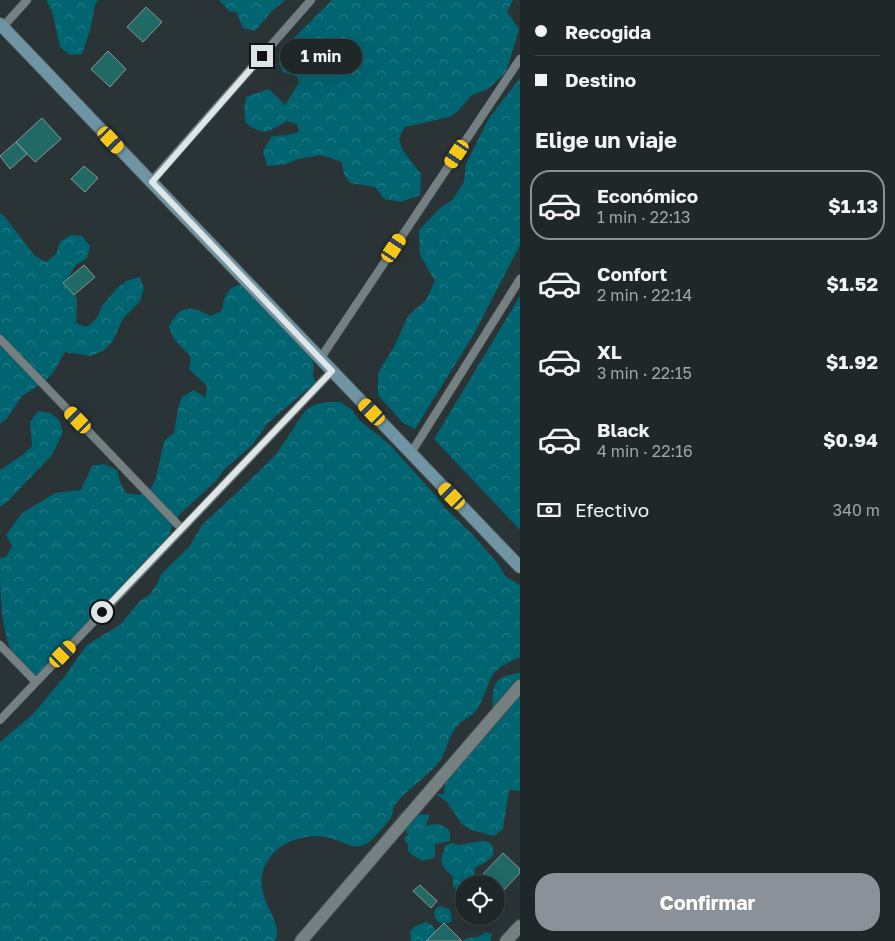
<!DOCTYPE html>
<html lang="es">
<meta charset="utf-8">
<style>
body{margin:0;font-family:"Golos Text",sans-serif;background:#282f30;color:#f1f3f6;height:100vh;display:flex;flex-direction:column;font-size:19px;white-space:nowrap}
*{box-sizing:border-box;margin:0}
p{font-size:16px;color:#a2a5a8}
.icon{flex:none;width:28px;height:28px;fill:none;stroke:currentColor;stroke-width:2;stroke-linecap:round;stroke-linejoin:round}
.map{position:relative;flex:1;overflow:hidden}
.panel{display:flex;flex-direction:column;background:#202728;width:375px}
.panel>*{flex:none}
.hud{display:grid;align-content:center;height:110px;padding:0 15px;background:#202728}
.fabs{position:absolute;left:455px;top:875px;display:grid;gap:10px}
.fabs a{display:grid;place-items:center;width:50px;height:50px;border-radius:50%;background:#202728;box-shadow:0 5px 20px #0002,0 0 0 1px #3d4445;font-size:25px}
.end{position:absolute;width:22px;height:22px;margin:-11px;border:6px solid #dfe6e7;background:#111;box-shadow:0 0 0 2px #111}
.from{border-radius:50%}
.bubble{position:absolute;height:35px;border-radius:18px;background:#202728;box-shadow:0 5px 20px #0002,0 0 0 1px #3d4445;font-size:16px;font-weight:700;line-height:35px;text-align:center}
.car{position:absolute;width:15px;height:30px;margin:-15px -8px;border-radius:6px;box-shadow:0 0 4px 1px #0007;background:linear-gradient(#f5c518 24%,#345 0 40%,#f5c518 0 76%,#345 0 86%,#f5c518 0)}
.hud b{display:flex;align-items:center;gap:18px;height:48px;font-size:19px}
.hud b+b{border-top:1px solid #3d4445}
.hud i{width:12px;height:12px;background:#f1f3f6}
ul{padding:0;list-style:none}
li{display:flex;align-items:center;gap:15px;height:70px;margin:0 10px 8px;padding:0 5px;border:2px solid transparent;border-radius:20px}
li div{flex:1}
li b{display:block;font-size:19px}
li em{font-style:normal;font-weight:700}
li.active{border-color:#8c9099}
li>.icon{width:45px;height:45px;stroke-width:1.5}
h2{padding:0 15px;font-size:22px;line-height:60px}
.pay{display:flex;align-items:center;gap:12px;height:55px;padding:0 15px;font-size:19px}
.pay p{margin-inline-start:auto}
.cta{display:flex;gap:10px;margin-top:auto;padding:10px 15px}
.cta a{flex:1;height:58px;border-radius:20px;background:#8c9099;color:#fff;font-size:20px;font-weight:700;line-height:58px;text-align:center}
main{display:flex;flex:1;min-height:0}
.map>svg:first-child{display:block}
.forest{fill:url(#forest-crowns)}
.building{fill:#206965;stroke:#899694}
.lines{fill:none;stroke-linecap:round;stroke-linejoin:round}
.lane-casing{stroke:#475152;stroke-width:9}
.street-casing{stroke:#475152;stroke-width:14}
.secondary-casing{stroke:#475152;stroke-width:14}
.lane{stroke:#748082;stroke-width:8}
.street{stroke:#748082;stroke-width:12}
.secondary{stroke:#6f95a4;stroke-width:12}
.route{stroke:#dfe6e7;stroke-width:6}
</style>
<main>
<div class="map">
<svg width="520" height="941" viewBox="0 0 520 941">
<defs>
<pattern id="forest-crowns" width="20" height="18" patternUnits="userSpaceOnUse" patternTransform="scale(1.25)"><rect width="20" height="18" fill="#006471"/><path d="M2 6a3 3 0 1 1 6 0M12 15a3 3 0 1 1 6 0" fill="none" stroke="#257a85"/></pattern>
</defs>
<rect width="100%" height="100%" fill="#2a3436"/>
<path class="forest" d="M46 0H98L95 5 90 30 82 54 70 55 60 47 52 11Z
M219 0H285L271 12 255 31 243 28 236 12 229 11Z
M332 0H513L507 12 519 29 506 72 488 89 472 95 457 112 449 117 405 127 399 138 402 149 421 174 420 195 401 202 384 199 375 187 350 183 344 174 342 162 321 155 298 159 286 164 267 166 263 151 272 136 289 135 299 132 297 124 287 121C268 132 264 137 246 123L244 110 246 97 269 89 285 105 299 83 298 77 283 72 279 63 286 46Z
M520 78V245L474 334 415 429 403 423 378 395V373L394 347 408 316 426 300 435 281 420 255 419 230 439 209 453 199 464 182 466 164 489 118Z
M0 213 4 216 35 256 46 262 56 254 60 242 71 235 82 236 90 246 87 258 76 265 69 276 71 289 77 299 76 323 87 327 97 318 102 306 117 288 128 280 140 277 144 288 140 301 123 319 112 342 103 351 91 356 65 352 53 373 44 382 22 396 7 418 0 424Z
M242 284 261 294 272 317 281 327 304 339 314 365 313 376 316 382 268 423 253 444 223 471 216 481 179 515 172 527 168 539 127 592 100 621 68 646 39 675 27 676C0 650 0 597 0 558L6 557 12 546 6 535 22 513 55 493 81 490 92 466 104 464 117 470 120 482 126 493 139 495 150 490 156 478 164 441 174 433 178 409 182 397 194 390 205 398 207 386 189 369 191 357 174 339 169 327C179 305 191 305 210 316L222 311 224 299 231 288Z
M520 296V530L434 439Z
M328 402H340L351 409 359 420 390 445 436 496 444 507 473 535 499 565 505 576 520 585V657C510 662 498 666 492 676 487 686 484 698 478 708 474 715 464 719 458 725 449 735 448 747 441 759 431 775 406 789 395 805 393 808 393 812 392 816 388 823 374 839 366 844 354 851 342 841 330 838 311 833 284 839 271 856 243 893 287 919 275 941H0V742L33 714 65 676 87 645 121 624 139 602 150 594 157 584 162 573 189 547 202 525 241 489 277 453 305 411 316 404Z
M38 411 50 413 59 420 63 432 52 455 7 502 0 507V470L24 454 32 446 30 422Z
M520 673V791L509 790 503 829 494 836 471 830 461 823 447 802 436 794H444L445 782 457 761 456 749C464 741 481 733 487 724 502 702 477 678 520 673Z
M405 809 409 810 410 813 429 815 426 826C435 823 444 823 450 832V841L435 844V857L423 861 412 855 408 851V845L404 839 408 835C405 827 400 823 398 816Z
M483 841 489 842C502 857 485 861 475 868L473 884H464V892L455 893 456 887 453 888V876C439 865 439 861 446 845L452 843 458 845Z
M440 906 450 909 452 921C442 927 433 922 435 910Z
M426 922 432 925 436 932 432 941H411L410 932 414 927Z
M486 932 492 934 490 941H463L468 938 478 937Z"/>
<path class="building" d="M146 7 162 22 143 42 127 27Z
M108 51 126 69 110 87 91 69Z
M42 118 61 139 35 162 16 142Z
M16 142 27 154 10 169 0 156Z
M84 166 98 178 85 192 71 179Z
M84 265 95 277 74 295 63 283Z
M503 853 520 869V873L501 893 496 888V884H492L482 875Z
M420 885 437 901 431 908 413 891Z
M444 923 462 941H426Z"/>
<g class="lines">
<defs>
<path id="lane" d="M1 29 27 0
M151 182 311 0
M0 339 182 529
M320 359 520 59
M411 453 520 279
M0 645 36 682
M0 720 332 371"/>
<path id="street" d="M301 941 520 686
M506 941 520 926"/>
<path id="secondary" d="M0 24 520 567"/>
</defs>
<use href="#lane" class="lane-casing"/>
<use href="#street" class="street-casing"/>
<use href="#secondary" class="secondary-casing"/>
<use href="#lane" class="lane"/>
<use href="#street" class="street"/>
<use href="#secondary" class="secondary"/>
</g>
<g class="lines">
<path class="route" d="M102 612 332 371 152 182 262 56"/>
</g>
</svg>
<div class="fabs">
<a><svg class="icon" aria-label="locate" viewBox="0 0 24 24"><circle cx="12" cy="12" r="6"/><path d="M12 2v4M12 18v4M2 12h4M18 12h4"/></svg></a>
</div>
<i class="end from" style="left:102px;top:612px"></i>
<i class="end" style="left:262px;top:56px"></i>
<div class="bubble" style="left:280px;top:39px;width:82px">1 min</div>
<i class="car" style="left:111px;top:140px;rotate:137deg"></i>
<i class="car" style="left:457px;top:154px;rotate:214deg"></i>
<i class="car" style="left:394px;top:248px;rotate:34deg"></i>
<i class="car" style="left:372px;top:412px;rotate:316deg"></i>
<i class="car" style="left:78px;top:420px;rotate:316deg"></i>
<i class="car" style="left:452px;top:496px;rotate:316deg"></i>
<i class="car" style="left:63px;top:654px;rotate:44deg"></i>
</div>
<section class="panel">
<div class="hud">
<b><i class="from"></i>Recogida</b>
<b><i></i>Destino</b>
</div>
<h2>Elige un viaje</h2>
<ul>
<li class="active"><svg class="icon" aria-label="car" viewBox="0 0 24 24"><path d="M5 17H2v-5l4-1 3-4h7l3 4 3 1v5h-3M9 17h6M6 11h13"/><circle cx="7" cy="17" r="2"/><circle cx="17" cy="17" r="2"/></svg><div><b>Económico</b><p>1 min · 22:13</p></div><em>$1.13</em></li>
<li><svg class="icon" aria-label="car" viewBox="0 0 24 24"><path d="M5 17H2v-5l4-1 3-4h7l3 4 3 1v5h-3M9 17h6M6 11h13"/><circle cx="7" cy="17" r="2"/><circle cx="17" cy="17" r="2"/></svg><div><b>Confort</b><p>2 min · 22:14</p></div><em>$1.52</em></li>
<li><svg class="icon" aria-label="car" viewBox="0 0 24 24"><path d="M5 17H2v-5l4-1 3-4h7l3 4 3 1v5h-3M9 17h6M6 11h13"/><circle cx="7" cy="17" r="2"/><circle cx="17" cy="17" r="2"/></svg><div><b>XL</b><p>3 min · 22:15</p></div><em>$1.92</em></li>
<li><svg class="icon" aria-label="car" viewBox="0 0 24 24"><path d="M5 17H2v-5l4-1 3-4h7l3 4 3 1v5h-3M9 17h6M6 11h13"/><circle cx="7" cy="17" r="2"/><circle cx="17" cy="17" r="2"/></svg><div><b>Black</b><p>4 min · 22:16</p></div><em>$0.94</em></li>
</ul>
<div class="pay"><svg class="icon" aria-label="cash" viewBox="0 0 24 24"><path d="M3 7h18v10H3z"/><circle cx="12" cy="12" r="2"/></svg>Efectivo<p>340 m</p></div>
<div class="cta"><a>Confirmar</a></div>
</section>
</main>
